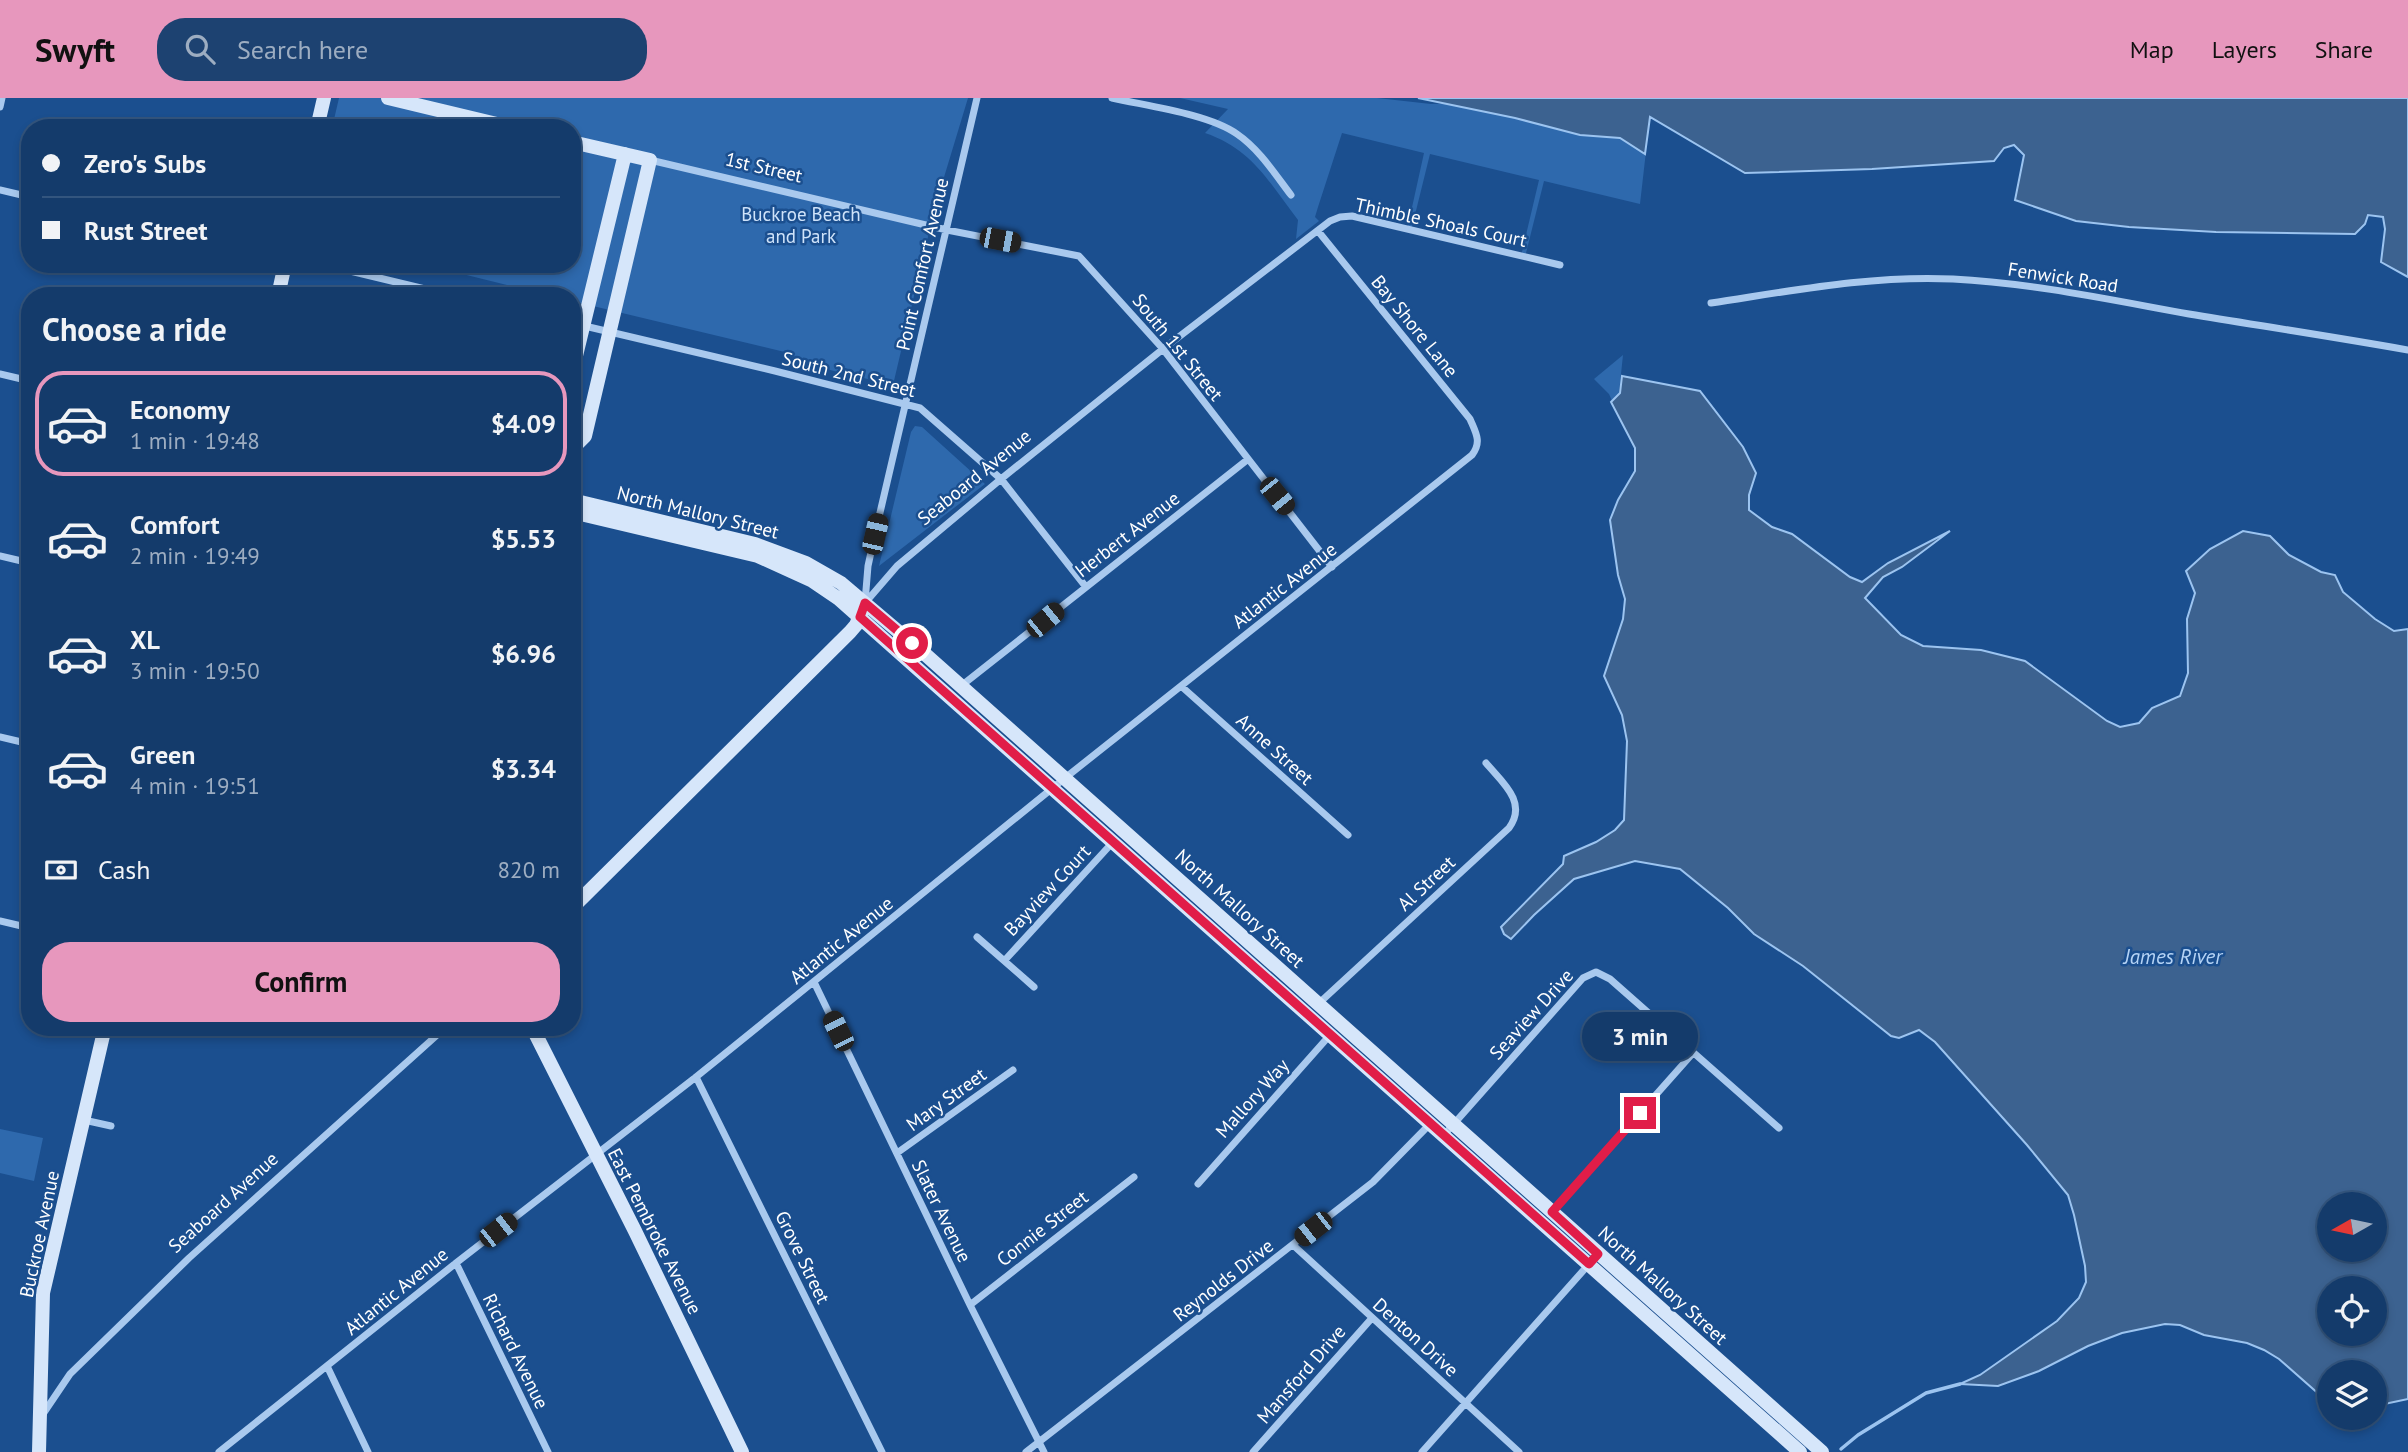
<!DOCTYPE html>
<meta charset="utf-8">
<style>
body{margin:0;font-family:"PT Sans",sans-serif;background:#1d4271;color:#f1f3f6;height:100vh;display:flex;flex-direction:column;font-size:26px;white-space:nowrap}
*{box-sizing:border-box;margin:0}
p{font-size:23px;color:#9dadc1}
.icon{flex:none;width:38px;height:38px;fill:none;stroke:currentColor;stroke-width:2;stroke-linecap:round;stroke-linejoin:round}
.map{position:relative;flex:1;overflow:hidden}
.details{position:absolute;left:21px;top:189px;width:560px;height:749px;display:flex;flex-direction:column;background:#143b6b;border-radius:28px;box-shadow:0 4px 10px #0003,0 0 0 2px #33557e}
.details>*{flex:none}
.guide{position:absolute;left:21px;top:21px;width:560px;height:154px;border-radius:28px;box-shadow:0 4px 10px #0003,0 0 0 2px #33557e;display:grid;align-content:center;height:154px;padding:0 21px;background:#143b6b}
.needle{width:46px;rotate:261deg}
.controls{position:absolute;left:2317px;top:1094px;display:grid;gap:14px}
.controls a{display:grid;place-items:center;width:70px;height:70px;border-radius:50%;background:#143b6b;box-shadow:0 4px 10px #0003,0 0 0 2px #33557e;font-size:35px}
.end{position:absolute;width:32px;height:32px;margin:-16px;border:9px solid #e11d48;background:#fff;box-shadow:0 0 0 4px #fff}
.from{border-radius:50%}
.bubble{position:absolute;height:49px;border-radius:24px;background:#143b6b;box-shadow:0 4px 10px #0003,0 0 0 2px #33557e;font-size:23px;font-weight:700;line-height:49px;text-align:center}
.car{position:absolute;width:21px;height:42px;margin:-21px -10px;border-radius:9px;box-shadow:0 0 5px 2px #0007;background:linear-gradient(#222 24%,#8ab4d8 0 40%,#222 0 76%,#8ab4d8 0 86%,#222 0)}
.guide b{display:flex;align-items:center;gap:24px;height:66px;font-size:26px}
.guide b+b{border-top:2px solid #33557e}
.guide i{width:18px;height:18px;background:#f1f3f6}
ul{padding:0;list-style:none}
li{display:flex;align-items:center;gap:21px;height:105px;margin:0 14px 10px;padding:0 7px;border:4px solid transparent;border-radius:28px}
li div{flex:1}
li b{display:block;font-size:26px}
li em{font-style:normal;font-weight:700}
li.on{border-color:#e797bd}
li>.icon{width:63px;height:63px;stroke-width:1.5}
h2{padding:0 21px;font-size:32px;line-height:84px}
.pay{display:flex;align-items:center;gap:18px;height:77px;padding:0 21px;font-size:26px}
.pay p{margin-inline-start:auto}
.action{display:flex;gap:14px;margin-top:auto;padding:14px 21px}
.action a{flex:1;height:80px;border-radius:28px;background:#e797bd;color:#111;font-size:28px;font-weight:700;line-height:80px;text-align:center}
header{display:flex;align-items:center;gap:42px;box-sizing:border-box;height:98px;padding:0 35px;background:#e797bd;color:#111}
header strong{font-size:33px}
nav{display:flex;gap:38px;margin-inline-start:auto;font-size:24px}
.search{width:490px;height:63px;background:#1d4271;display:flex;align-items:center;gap:18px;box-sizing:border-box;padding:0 24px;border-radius:28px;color:#9dadc1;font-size:26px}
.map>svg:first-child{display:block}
.green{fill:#2e69ad}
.water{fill:#3c6290;stroke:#9cc4f0;stroke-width:2;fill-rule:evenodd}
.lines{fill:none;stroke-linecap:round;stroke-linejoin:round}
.stream{stroke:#9cc4f0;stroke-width:3.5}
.street{stroke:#a9c9ee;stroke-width:7}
.secondary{stroke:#d6e6fa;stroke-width:14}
.route{stroke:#e11d48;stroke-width:9}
.labels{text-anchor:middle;stroke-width:5;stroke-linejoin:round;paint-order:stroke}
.street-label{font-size:19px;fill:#fff;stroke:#1b4f8f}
.park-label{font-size:19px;fill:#cfe3fa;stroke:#1b4f8f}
.water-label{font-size:21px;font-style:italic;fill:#b5d3f5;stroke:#1b4f8f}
</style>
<header>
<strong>Swyft</strong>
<div class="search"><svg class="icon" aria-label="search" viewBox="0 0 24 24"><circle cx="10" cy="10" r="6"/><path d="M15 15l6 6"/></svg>Search here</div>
<nav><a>Map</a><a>Layers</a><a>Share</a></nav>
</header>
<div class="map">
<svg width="2408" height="1354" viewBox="0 0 2408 1354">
<rect width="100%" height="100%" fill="#1b4f8f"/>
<path class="green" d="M339 0H968L935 109 893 287 792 263 793 256 572 203V198H552L422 166H572V30H332Z
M1180 0H1377L1431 6 1477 5 1650 18 1640 106 1544 83 1525 159 1521 158 1539 82 1430 56 1411 133 1407 132 1424 55 1342 35 1318 109 1315 119 1319 123 1296 141 1298 122C1269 84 1252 51 1205 35L1228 11Z
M1623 257 1617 314 1609 296 1594 281Z
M915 328 922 329 985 386 879 468 911 334Z
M0 1031 43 1040 34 1083 0 1075Z"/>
<path class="water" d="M1418 0H2408V179L2381 164 2385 131 2383 119 2368 117 2365 126 2355 136 2216 134 2129 129 2076 123 2015 102 2024 57 2014 47 2004 50 1994 63 1872 71 1745 75 1650 19 1645 56 1620 40 1580 37 1515 20Z
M1622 278 1700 293 1743 349 1756 375 1749 397V412L1772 429 1792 436 1850 479 1862 484 1888 465 1950 433 1902 469 1883 479 1865 500 1901 537 1923 548 1981 552 2025 563 2107 623 2120 629 2139 625 2152 610 2180 598 2188 575 2187 521 2195 495 2186 473 2210 451 2243 433 2270 438 2289 457 2321 474 2335 477 2343 494 2375 521 2394 533 2408 531V1301L2375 1308V1274H2329V1305L2279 1261 2264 1252 2247 1245 2204 1237 2180 1227 2165 1226 2122 1235 2088 1248 2039 1273 1998 1288 1960 1286 1980 1277 2057 1223 2079 1200 2086 1184 2085 1168 2074 1117 2068 1097 2027 1047 1935 944 1919 932 1899 940 1891 938 1803 868 1754 836 1728 810 1680 771 1635 763 1574 781 1534 817 1511 841 1504 836 1501 829 1563 766 1564 758 1596 744 1615 732 1624 722 1627 643 1622 617 1604 578 1623 521 1625 501 1618 477 1610 422 1618 402 1635 373V350L1611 304 1620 295ZM2329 1106H2375V1152H2329ZM2329 1190H2375V1236H2329Z"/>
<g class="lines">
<path class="stream" d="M1841 1351 1858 1337 1926 1295 1960 1286"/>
<path class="street" d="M1112 0C1147 8 1209 16 1237 36 1259 51 1275 76 1291 97
M0 9 2 0
M650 62 947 132 1079 158 1163 251 1332 469
M0 92 30 99
M321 166 454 198
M1711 205C1791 193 1872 177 1953 181 2032 185 2111 202 2189 216 2262 228 2335 239 2408 252
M572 225 775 273 920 310 1001 381 1086 489
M0 276 30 283
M0 458 30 465
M865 504 868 468 875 436 977 0
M865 505 897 468 1001 381 1163 251 1330 123 1340 119 1352 118 1560 167
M961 588 1247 362
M1181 588 1348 737
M0 639 30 646
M0 823 30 830
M977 839 1034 889
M1005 862 1113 744
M814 884 970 1207 1044 1354
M1317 907 1509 730C1528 704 1502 684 1486 665
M696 979 882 1354
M84 1022 111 1028
M1444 1037 1583 880 1596 874 1610 881 1779 1030
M897 1055 1013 972
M1198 1086 1330 937
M1552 1114 1693 955
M1293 1147 1519 1354
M456 1165 548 1354
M970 1207 1134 1079
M327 1268 368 1354
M43 1316 70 1276 189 1160 446 929
M219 1354 456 1165 696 979 1065 680 1472 357C1482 344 1476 335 1470 321L1318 133
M1026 1354 1373 1084 1430 1026
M1253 1354 1372 1220
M1422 1354 1598 1156"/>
<path class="secondary" d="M388 0 513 30
M317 30 324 0
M572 44 650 62 585 338 572 351
M278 198 285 166
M572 274 625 56
M572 402 755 446 806 465 841 485 926 557 1822 1354
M572 414 758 458 811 482 839 501 1800 1354
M572 810 850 534 856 527 862 513
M532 929 635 1133 742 1354
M39 1354 43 1195 105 929"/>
</g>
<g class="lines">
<path class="route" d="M912 545 865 505 860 519 1589 1166 1598 1156 1552 1114 1640 1015"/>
</g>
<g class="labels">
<g class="street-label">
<text transform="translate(764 69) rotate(13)" y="7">1st Street</text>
<text transform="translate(1441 124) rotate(12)" y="7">Thimble Shoals Court</text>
<text transform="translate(922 166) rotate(-77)" y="7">Point Comfort Avenue</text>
<text transform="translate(2063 179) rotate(9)" y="7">Fenwick Road</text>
<text transform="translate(1415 228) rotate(51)" y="7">Bay Shore Lane</text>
<text transform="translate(1178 249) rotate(51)" y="7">South 1st Street</text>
<text transform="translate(849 276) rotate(14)" y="7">South 2nd Street</text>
<text transform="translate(974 379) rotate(-39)" y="7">Seaboard Avenue</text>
<text transform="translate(698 414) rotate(14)" y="7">North Mallory Street</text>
<text transform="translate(1127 436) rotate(-38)" y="7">Herbert Avenue</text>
<text transform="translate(1284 487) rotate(-38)" y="7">Atlantic Avenue</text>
<text transform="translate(1275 651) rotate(42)" y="7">Anne Street</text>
<text transform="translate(1426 785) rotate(-43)" y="7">Al Street</text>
<text transform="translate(1047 792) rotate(-47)" y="7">Bayview Court</text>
<text transform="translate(1240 810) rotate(42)" y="7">North Mallory Street</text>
<text transform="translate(841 842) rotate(-39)" y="7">Atlantic Avenue</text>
<text transform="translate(1531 916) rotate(-48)" y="7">Seaview Drive</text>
<text transform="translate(1252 1000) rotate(-48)" y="7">Mallory Way</text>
<text transform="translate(946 1001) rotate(-36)" y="7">Mary Street</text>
<text transform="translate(223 1104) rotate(-42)" y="7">Seaboard Avenue</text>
<text transform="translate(942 1113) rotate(64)" y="7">Slater Avenue</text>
<text transform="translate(1042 1130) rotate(-38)" y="7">Connie Street</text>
<text transform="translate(655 1133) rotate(63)" y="7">East Pembroke Avenue</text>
<text transform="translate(39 1136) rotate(-78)" y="7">Buckroe Avenue</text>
<text transform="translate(803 1159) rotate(64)" y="7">Grove Street</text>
<text transform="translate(1223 1182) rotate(-38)" y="7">Reynolds Drive</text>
<text transform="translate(1663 1187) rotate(42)" y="7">North Mallory Street</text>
<text transform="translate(396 1193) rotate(-39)" y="7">Atlantic Avenue</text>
<text transform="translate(1416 1239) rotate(42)" y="7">Denton Drive</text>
<text transform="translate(516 1253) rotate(64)" y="7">Richard Avenue</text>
<text transform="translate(1301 1276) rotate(-49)" y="7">Mansford Drive</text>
</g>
<g class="park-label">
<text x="801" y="123">Buckroe Beach<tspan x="801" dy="22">and Park</tspan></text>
</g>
<g class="water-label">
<text x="2173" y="866">James River</text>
</g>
</g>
</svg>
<div class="controls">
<a><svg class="needle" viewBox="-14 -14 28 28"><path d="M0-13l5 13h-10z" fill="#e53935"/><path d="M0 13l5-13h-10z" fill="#9dadc1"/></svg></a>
<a><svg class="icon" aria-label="locate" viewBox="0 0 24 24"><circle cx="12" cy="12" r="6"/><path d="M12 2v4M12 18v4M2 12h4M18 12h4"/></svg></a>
<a><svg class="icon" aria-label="layers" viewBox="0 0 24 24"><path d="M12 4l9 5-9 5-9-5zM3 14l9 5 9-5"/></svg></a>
</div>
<i class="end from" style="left:912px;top:545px"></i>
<i class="end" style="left:1640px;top:1015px"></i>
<div class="bubble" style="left:1582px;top:914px;width:116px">3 min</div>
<i class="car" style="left:1000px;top:142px;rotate:101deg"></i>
<i class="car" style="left:1277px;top:398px;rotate:141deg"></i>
<i class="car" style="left:875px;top:436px;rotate:13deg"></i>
<i class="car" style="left:1045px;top:522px;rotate:51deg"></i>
<i class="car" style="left:838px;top:933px;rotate:334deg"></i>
<i class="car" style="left:1313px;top:1131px;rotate:232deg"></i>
<i class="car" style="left:498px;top:1132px;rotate:52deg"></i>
<div class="guide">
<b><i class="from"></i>Zero's Subs</b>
<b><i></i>Rust Street</b>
</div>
<section class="details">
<h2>Choose a ride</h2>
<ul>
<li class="on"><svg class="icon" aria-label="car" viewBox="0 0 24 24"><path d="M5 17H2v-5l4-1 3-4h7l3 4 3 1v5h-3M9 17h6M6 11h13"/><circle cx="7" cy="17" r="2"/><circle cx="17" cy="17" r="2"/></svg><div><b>Economy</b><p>1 min · 19:48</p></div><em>$4.09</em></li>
<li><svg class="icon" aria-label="car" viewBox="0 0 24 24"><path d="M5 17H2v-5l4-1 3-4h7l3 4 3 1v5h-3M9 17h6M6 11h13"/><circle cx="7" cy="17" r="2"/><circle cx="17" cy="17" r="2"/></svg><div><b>Comfort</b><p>2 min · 19:49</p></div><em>$5.53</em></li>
<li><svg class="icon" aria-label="car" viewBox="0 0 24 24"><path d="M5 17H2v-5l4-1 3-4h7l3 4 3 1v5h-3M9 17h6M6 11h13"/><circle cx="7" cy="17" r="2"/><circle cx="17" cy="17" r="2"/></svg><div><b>XL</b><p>3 min · 19:50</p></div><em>$6.96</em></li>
<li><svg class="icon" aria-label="car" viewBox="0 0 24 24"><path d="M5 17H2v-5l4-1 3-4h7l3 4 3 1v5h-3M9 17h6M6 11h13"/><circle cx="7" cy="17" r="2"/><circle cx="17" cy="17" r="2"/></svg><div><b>Green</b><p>4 min · 19:51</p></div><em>$3.34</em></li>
</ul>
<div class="pay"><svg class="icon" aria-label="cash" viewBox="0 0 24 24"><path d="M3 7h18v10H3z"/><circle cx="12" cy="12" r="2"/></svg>Cash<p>820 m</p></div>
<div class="action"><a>Confirm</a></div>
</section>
</div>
